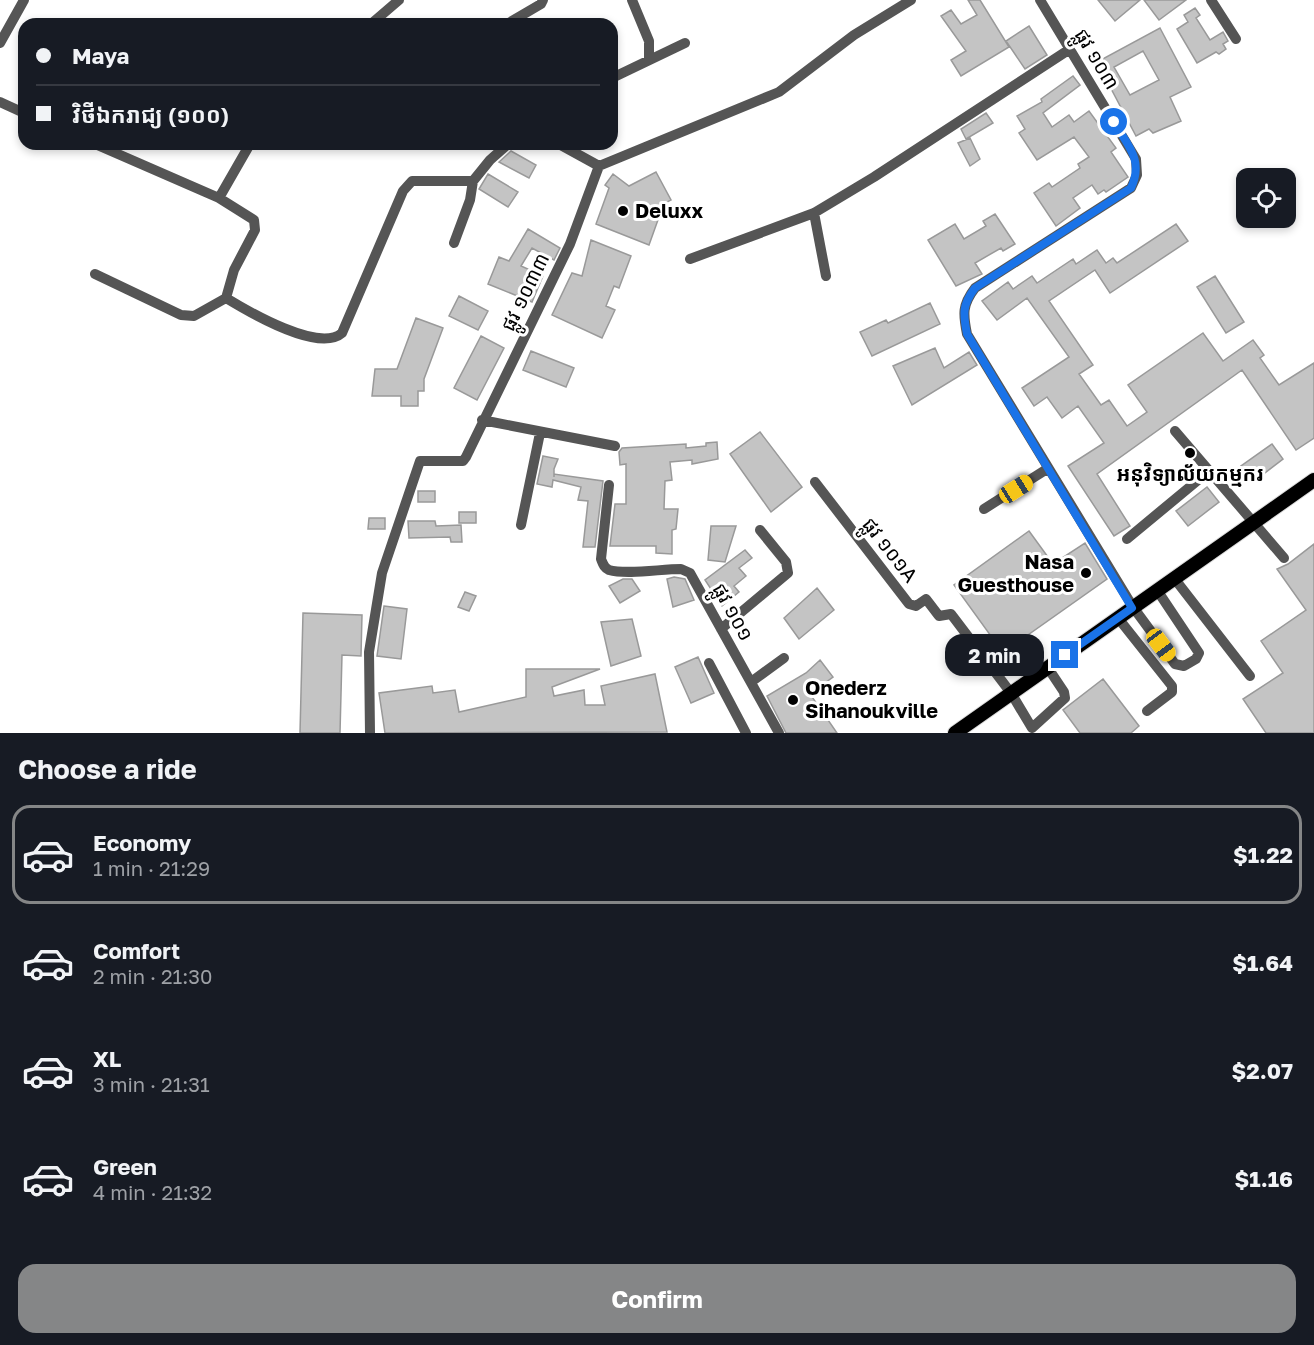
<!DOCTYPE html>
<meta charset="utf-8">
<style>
body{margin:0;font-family:"Golos Text","Noto Sans Khmer",sans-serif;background:#242831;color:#f1f3f6;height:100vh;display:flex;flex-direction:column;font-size:22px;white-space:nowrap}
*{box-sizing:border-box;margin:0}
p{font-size:20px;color:#9ea1a6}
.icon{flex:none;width:33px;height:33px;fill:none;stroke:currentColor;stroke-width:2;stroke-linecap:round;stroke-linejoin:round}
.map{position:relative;height:733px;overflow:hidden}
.side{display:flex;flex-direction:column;background:#171b24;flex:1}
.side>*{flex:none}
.guide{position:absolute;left:18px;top:18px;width:600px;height:132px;border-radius:18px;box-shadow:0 3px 9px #0003;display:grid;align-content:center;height:132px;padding:0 18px;background:#171b24}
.controls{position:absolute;left:1236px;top:168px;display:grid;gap:12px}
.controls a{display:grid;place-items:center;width:60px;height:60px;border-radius:12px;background:#171b24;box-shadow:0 3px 9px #0003;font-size:30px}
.end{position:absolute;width:27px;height:27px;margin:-14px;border:8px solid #1a73e8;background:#fff;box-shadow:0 0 0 3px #fff}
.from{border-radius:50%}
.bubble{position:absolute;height:42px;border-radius:18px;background:#171b24;box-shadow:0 3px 9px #0003;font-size:20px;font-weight:700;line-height:42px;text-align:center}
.car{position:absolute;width:18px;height:36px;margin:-18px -9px;border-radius:8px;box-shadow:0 0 4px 2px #0007;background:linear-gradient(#f5c518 24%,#345 0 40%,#f5c518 0 76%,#345 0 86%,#f5c518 0)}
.guide b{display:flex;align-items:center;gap:21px;height:57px;font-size:22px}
.guide b+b{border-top:2px solid #363941}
.guide i{width:15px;height:15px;background:#f1f3f6}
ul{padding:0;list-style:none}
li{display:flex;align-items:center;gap:18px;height:99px;margin:0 12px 9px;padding:0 6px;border:3px solid transparent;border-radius:18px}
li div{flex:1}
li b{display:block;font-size:22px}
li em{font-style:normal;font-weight:700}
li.on{border-color:#858687}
li>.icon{width:54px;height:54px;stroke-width:1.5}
h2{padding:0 18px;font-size:27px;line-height:72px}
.primary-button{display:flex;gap:12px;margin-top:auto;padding:12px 18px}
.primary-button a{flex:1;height:69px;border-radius:18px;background:#858687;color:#fff;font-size:24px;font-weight:700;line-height:69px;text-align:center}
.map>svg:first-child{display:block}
.building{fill:#c4c4c4;stroke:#999;stroke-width:1.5;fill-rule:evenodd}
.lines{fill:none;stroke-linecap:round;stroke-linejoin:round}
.major-casing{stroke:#dbdbdb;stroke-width:16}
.minor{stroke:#555;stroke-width:10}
.major{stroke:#000;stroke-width:14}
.route{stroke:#1a73e8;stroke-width:8}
.poi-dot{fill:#000;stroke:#fff;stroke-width:2}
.labels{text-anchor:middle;stroke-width:6;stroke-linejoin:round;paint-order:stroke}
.street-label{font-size:20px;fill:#000;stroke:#fff}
.poi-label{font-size:20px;font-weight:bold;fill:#000;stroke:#fff;text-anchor:start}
</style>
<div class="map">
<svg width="1314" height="733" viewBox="0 0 1314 733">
<rect width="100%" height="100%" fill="#fff"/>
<path class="building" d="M968 0H980L1009 47 961 76 951 60 966 51 941 16 951 10 961 24 977 15Z
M1098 0H1140L1115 21Z
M1144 0H1186L1159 20Z
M1195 8 1200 15 1196 18 1210 40 1223 32 1228 41 1223 44 1226 49 1219 54 1216 52 1197 63 1177 29 1188 22 1184 15Z
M1029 26 1047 55 1025 69 1006 41Z
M1160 28 1191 87 1170 97 1181 121 1153 133 1149 129 1136 136 1097 62ZM1143 51 1159 80 1130 95 1114 67Z
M1073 76 1080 85 1043 113 1052 127 1069 115 1074 122 1089 111 1116 148 1111 152 1128 177 1106 192 1104 190 1098 194 1092 185 1073 198 1080 208 1056 226 1034 193 1049 183 1052 187 1080 168 1078 164 1089 157 1074 137 1037 160 1019 133 1025 129 1017 116 1042 102 1041 99Z
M986 113 993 123 966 139 961 129Z
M970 138 980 159 970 166 958 143Z
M511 151 536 165 529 178 499 162Z
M656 172 671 200 646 213 659 217 649 245 596 224 609 188 605 185 613 174 629 186Z
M488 174 518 192 508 207 479 189Z
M995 214 1015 244 1003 251 1001 248 975 263 982 274 956 286 928 240 955 224 964 239 986 226 983 221Z
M1176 224 1188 241 1110 293 1095 270 1049 301 1093 365 1079 374 1101 405 1109 400 1127 426 1147 412 1128 385 1203 333 1223 361 1253 340 1264 355 1260 358 1279 385 1314 363V438L1296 450 1242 370 1097 474 1130 526 1114 536 1068 466 1104 443 1078 406 1062 418 1047 397 1034 406 1022 388 1069 357 1027 298 997 320 982 301 1008 282 1013 289 1032 276 1037 283 1073 259 1076 264 1097 250 1106 263 1113 258 1117 263Z
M528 229 560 248 554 260 532 248 521 266 543 276 532 302 488 284 499 257 509 261Z
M591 240 631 256 619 288 614 286 606 306 615 310 602 338 552 315 572 273 582 276Z
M1215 276 1244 322 1226 333 1197 287Z
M459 296 488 311 478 330 449 316Z
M930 303 940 324 872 356 860 332 886 320 888 323Z
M416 318 443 328 424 379V391H418V406H401V396H372L375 369H397Z
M481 336 504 348 477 400 454 388Z
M935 348 944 368 969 352 977 365 912 405 893 366Z
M531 351 574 368 566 387 523 370Z
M760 432 802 487 771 512 730 454Z
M717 442 718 459 692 464V460L670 462 672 480 665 481 664 509H678L676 529 672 530V554L656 553V546H610L615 504H626V464L620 465 619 452 622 448 686 444V448L706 446V443Z
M1272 444 1283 459 1253 482 1241 466Z
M543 456 558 459 554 469V477V474L603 481 595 547H583L588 501 578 500 581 487 553 480 552 487 537 484Z
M1207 487 1219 502 1188 526 1176 511Z
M418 491H435V502H418Z
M459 512H476V523H459Z
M369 518H385V529H368Z
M408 521H435L436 526 461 525 462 542H451L450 537 409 538Z
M711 526H736L725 562 708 560Z
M1029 531 1053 564 1085 543 1107 579 1008 649 1006 646 1001 650 954 585Z
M1314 544V733H1266L1243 699 1283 673 1261 641 1306 610 1277 569 1288 564Z
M745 550 752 558 739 568 746 576 734 586 739 592 722 606 705 580Z
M674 577 685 579 694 600 673 607 667 579Z
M623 579H632L640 591 620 603 609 586Z
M817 588 834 610 799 639 784 618Z
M465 592 476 596 469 611 458 607Z
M384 606 407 609 401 659 377 656Z
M303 613 362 615 361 656 342 655 340 733H300Z
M632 619 641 656 611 666 601 622Z
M698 657 714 693 691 703 675 667Z
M820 660 833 677 810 694 837 733H786L767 696 806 673Z
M526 669H600L552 687 554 696 584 690 585 705H605L601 686 655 674 667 732 385 733 379 693 432 686 433 693 455 690 459 712 526 697Z
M1103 679 1139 726 1131 733H1080L1063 710Z"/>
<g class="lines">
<defs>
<path id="major" d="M955 733 1314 480"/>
</defs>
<use href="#major" class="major-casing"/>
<path class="minor" d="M632 0 649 41V59
M1040 0 1136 159 1137 175 1131 188 975 288C962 305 963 314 967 334L1133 607 1175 664 1184 666 1196 659 1199 653 1157 590
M1211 0 1236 39
M371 24 399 0
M507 24 541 4 543 0
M0 43 24 0
M612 78 685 43
M0 102 24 113
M559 144 599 166
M219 198 250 144
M814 213 826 276
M454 243 470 200 473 181 490 160 508 144
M690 259 814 213 874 177 1070 49
M95 274 181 315 194 316 226 298 234 270 255 230 254 220 219 198 95 144
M226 298C249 312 319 353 342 333L403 191 412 181H473
M482 420 615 446
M1175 431 1284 558
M815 482 909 604 916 606 926 599 939 616 951 614 1011 693 1032 728 1065 698 1064 692 1048 668
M609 485 601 559C603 564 604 568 609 570 627 575 661 569 681 569L690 573 779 733
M984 509 1047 469
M521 525 540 433
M1127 539 1209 471
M1174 578 1250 676
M1118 618 1172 686V692L1147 711
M721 629 788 573 786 562 760 530
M709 663 746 733
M751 682 784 658
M370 733 369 652 382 573 420 461H463L466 457 570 244 599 166 779 92 854 35 911 0"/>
<use href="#major" class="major"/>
</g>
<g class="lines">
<path class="route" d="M1065 655 1132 608 967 334C963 314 962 305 975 288L1131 188C1144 160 1128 146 1114 122"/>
</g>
<g class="poi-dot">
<circle cx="623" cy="211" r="6"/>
<circle cx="1190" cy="453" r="6"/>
<circle cx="1086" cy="573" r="6"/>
<circle cx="793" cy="700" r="6"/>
</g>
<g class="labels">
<g class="street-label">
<text transform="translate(1097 59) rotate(59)" y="7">ផ្លូវ ១០៣</text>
<text transform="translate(525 292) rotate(-64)" y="7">ផ្លូវ ១០៣៣</text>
<text transform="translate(890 550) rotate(52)" y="7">ផ្លូវ ១០១A</text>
<text transform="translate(733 612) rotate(61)" y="7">ផ្លូវ ១០១</text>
</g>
<g class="poi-label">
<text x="635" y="218">Deluxx</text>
<text x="1190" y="481" text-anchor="middle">អនុវិទ្យាល័យកម្មករ</text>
<text x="1074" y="569" text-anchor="end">Nasa<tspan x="1074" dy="23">Guesthouse</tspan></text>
<text x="805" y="695">Onederz<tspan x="805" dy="23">Sihanoukville</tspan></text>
</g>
</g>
</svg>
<div class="controls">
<a><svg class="icon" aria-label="locate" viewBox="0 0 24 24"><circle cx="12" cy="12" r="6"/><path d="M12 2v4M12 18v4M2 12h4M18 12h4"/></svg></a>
</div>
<i class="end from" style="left:1114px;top:122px"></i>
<i class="end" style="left:1065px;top:655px"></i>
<div class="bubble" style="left:945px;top:634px;width:99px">2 min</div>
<i class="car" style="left:1016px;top:489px;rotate:58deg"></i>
<i class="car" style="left:1161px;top:645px;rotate:143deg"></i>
<div class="guide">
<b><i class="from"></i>Maya</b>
<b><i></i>វិថីឯករាជ្យ (១០០)</b>
</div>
</div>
<section class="side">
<h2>Choose a ride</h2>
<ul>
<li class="on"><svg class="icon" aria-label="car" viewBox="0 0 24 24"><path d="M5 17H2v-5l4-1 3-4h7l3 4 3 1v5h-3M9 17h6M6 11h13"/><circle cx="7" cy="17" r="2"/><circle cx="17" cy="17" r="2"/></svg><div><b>Economy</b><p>1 min · 21:29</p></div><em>$1.22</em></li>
<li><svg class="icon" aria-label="car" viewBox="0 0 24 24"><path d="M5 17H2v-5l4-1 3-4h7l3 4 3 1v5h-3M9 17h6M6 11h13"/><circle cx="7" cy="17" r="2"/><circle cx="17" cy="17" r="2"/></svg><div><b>Comfort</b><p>2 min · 21:30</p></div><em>$1.64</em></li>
<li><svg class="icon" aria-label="car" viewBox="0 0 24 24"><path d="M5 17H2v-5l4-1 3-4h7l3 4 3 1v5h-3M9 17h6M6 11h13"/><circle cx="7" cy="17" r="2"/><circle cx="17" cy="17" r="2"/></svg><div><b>XL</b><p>3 min · 21:31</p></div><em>$2.07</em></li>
<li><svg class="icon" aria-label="car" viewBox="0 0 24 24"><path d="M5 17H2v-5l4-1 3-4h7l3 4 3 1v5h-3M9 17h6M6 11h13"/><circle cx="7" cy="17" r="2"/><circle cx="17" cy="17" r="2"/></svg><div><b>Green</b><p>4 min · 21:32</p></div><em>$1.16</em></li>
</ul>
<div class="primary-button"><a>Confirm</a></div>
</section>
